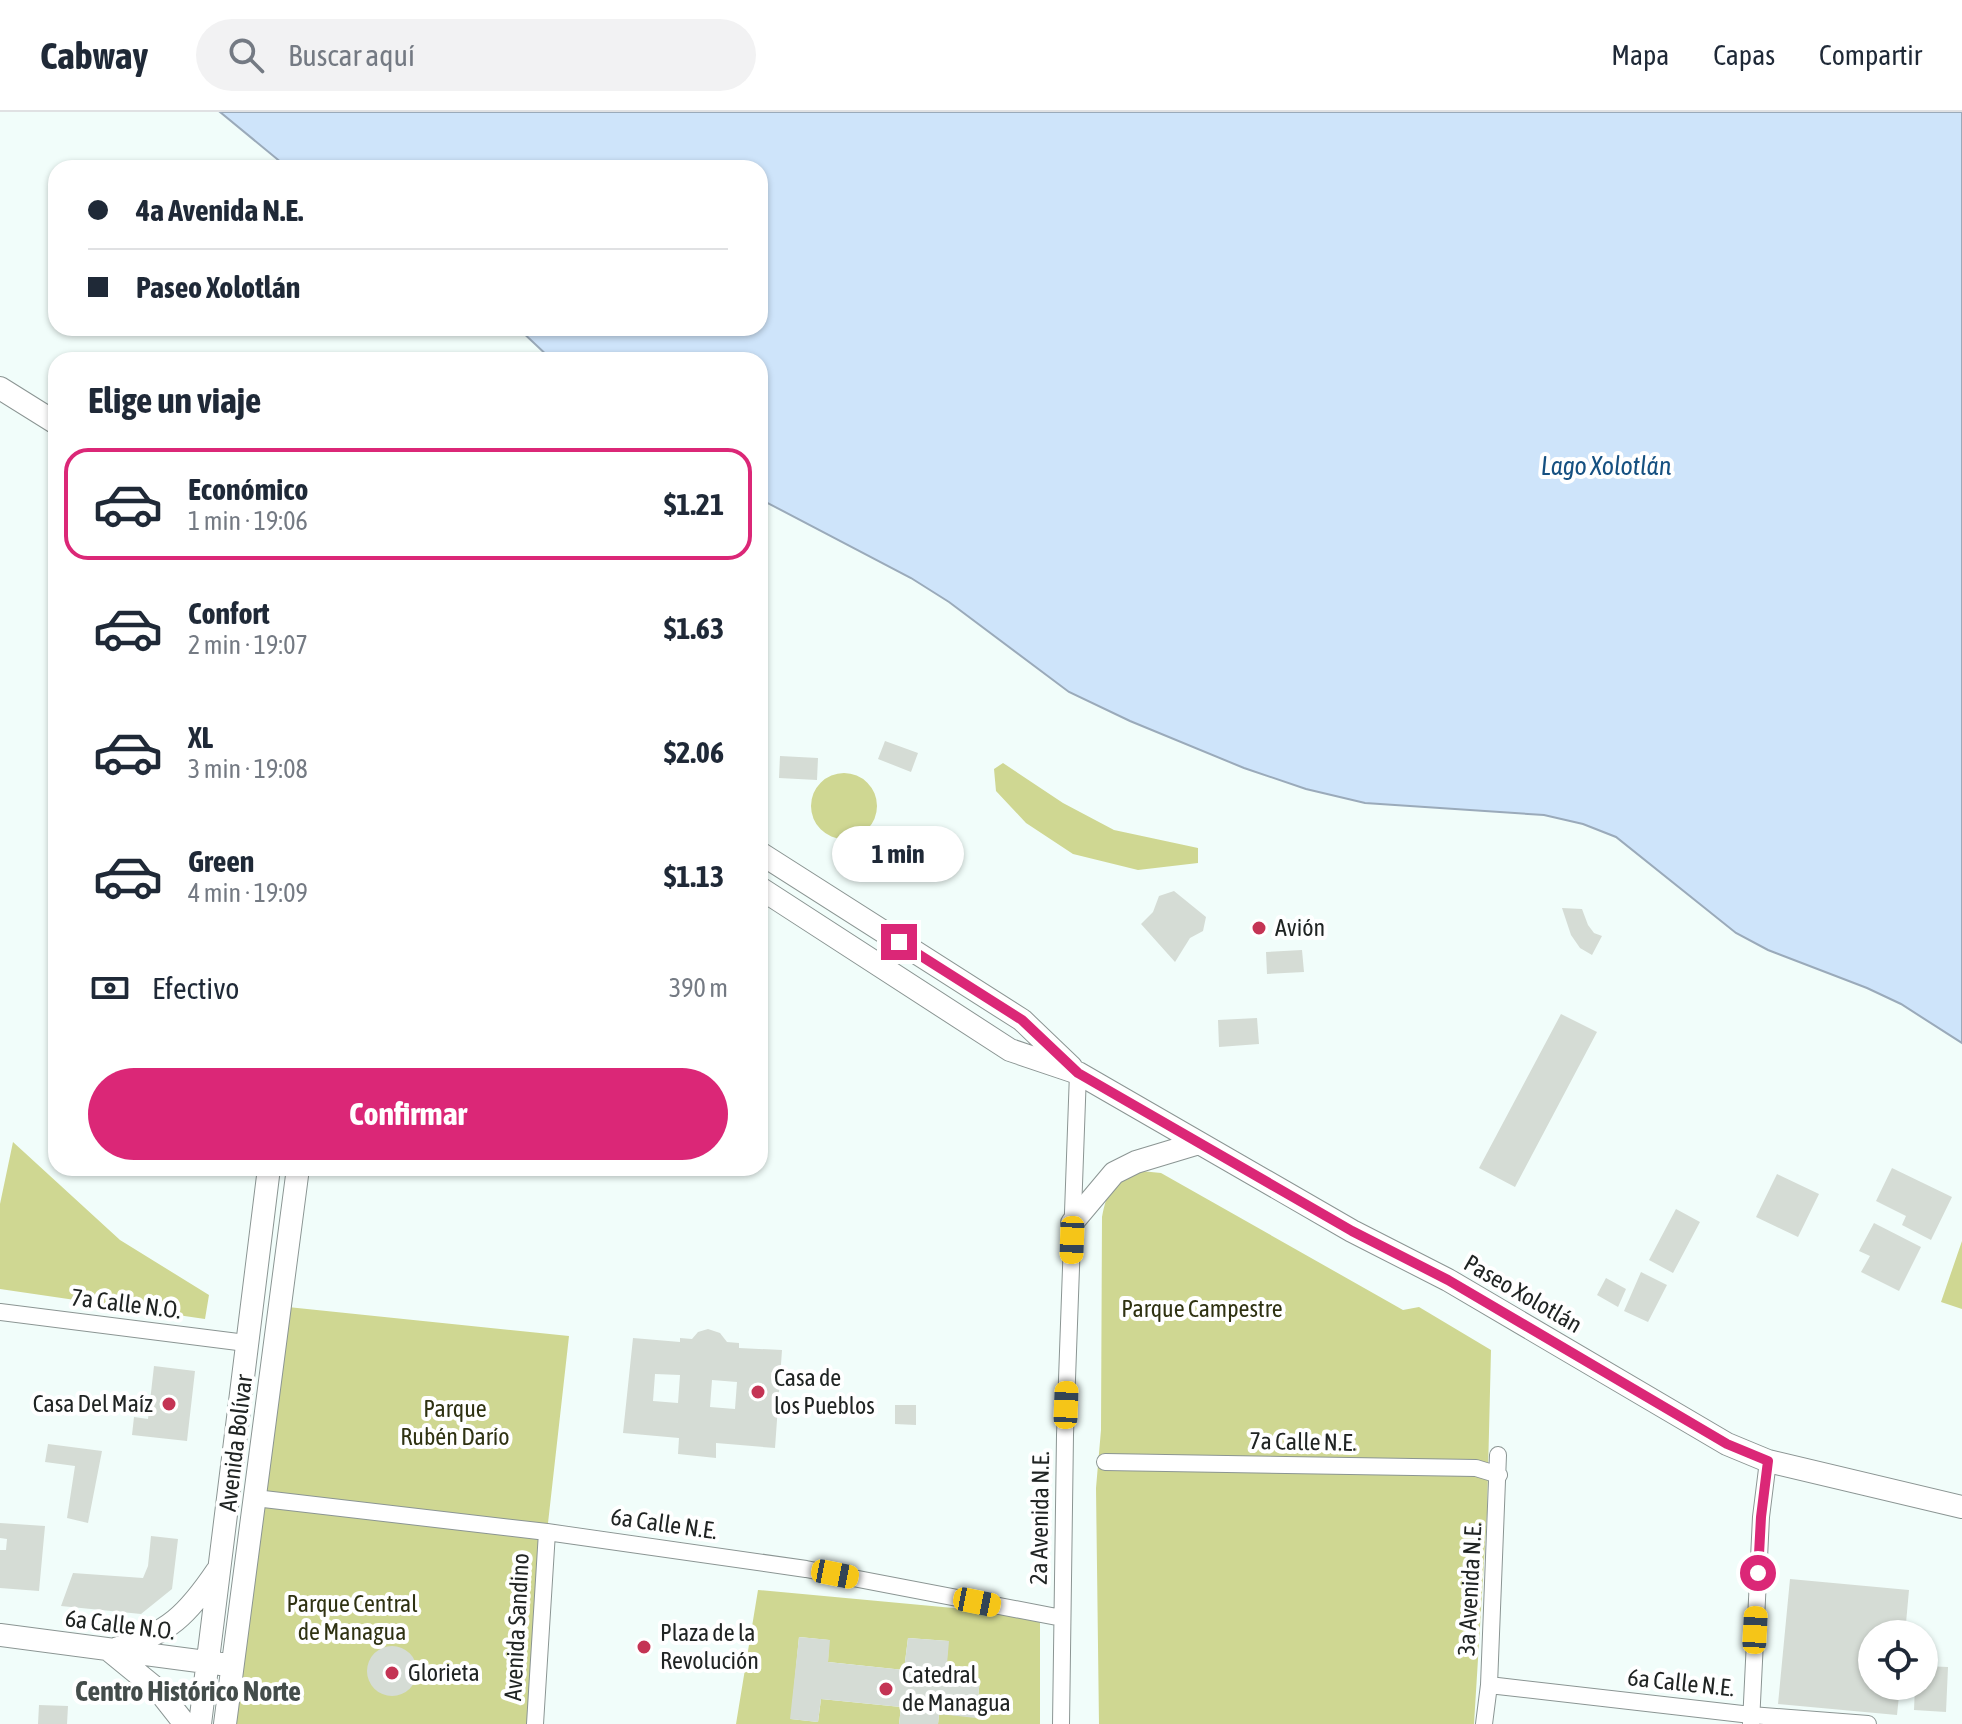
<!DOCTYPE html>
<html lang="es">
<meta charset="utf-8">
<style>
body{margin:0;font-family:"Asap Condensed",sans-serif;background:#f2f2f3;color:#1f2937;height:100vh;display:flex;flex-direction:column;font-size:30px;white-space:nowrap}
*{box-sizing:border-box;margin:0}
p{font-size:26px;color:#747a83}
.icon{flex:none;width:44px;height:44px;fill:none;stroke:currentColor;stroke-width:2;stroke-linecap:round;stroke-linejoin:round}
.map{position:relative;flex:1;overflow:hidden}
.side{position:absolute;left:48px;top:240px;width:720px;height:824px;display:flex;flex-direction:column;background:#fff;border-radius:24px;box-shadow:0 2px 6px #0004}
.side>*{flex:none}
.banner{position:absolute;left:48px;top:48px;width:720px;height:176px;border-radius:24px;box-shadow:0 2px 6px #0004;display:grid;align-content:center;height:176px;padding:0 40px;background:#fff}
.fabs{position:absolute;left:1858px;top:1508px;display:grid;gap:16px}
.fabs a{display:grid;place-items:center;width:80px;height:80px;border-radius:50%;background:#fff;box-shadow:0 2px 6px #0004;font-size:40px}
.end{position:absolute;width:36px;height:36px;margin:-18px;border:10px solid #db2777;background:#fff;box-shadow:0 0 0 4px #fff}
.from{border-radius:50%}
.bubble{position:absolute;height:56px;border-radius:28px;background:#fff;box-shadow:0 2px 6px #0004;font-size:26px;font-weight:700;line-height:56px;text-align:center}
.car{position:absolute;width:24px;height:48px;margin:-24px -12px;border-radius:10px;box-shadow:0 0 6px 2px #0007;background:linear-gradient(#f5c518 24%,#345 0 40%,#f5c518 0 76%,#345 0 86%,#f5c518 0)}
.banner b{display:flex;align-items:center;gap:28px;height:76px;font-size:30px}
.banner b+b{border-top:2px solid #e0e1e3}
.banner i{width:20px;height:20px;background:#1f2937}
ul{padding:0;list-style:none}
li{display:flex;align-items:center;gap:24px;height:112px;margin:0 16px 12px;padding:0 24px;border:4px solid transparent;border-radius:24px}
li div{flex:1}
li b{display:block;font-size:30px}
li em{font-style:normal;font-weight:700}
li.current{border-color:#db2777}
li>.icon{width:72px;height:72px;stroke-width:1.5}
h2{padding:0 40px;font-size:36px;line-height:96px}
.pay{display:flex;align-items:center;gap:20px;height:88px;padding:0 40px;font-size:30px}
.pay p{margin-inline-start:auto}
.action{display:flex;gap:16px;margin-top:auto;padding:16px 40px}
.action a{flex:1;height:92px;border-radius:48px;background:#db2777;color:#fff;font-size:32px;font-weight:700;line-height:92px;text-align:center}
header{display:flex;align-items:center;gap:48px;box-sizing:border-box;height:112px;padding:0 40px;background:#fff;border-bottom:2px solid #e0e1e3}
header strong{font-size:38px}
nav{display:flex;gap:44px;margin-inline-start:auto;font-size:28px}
.search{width:560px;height:72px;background:#f2f2f3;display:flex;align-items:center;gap:20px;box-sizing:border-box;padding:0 28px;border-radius:44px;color:#747a83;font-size:30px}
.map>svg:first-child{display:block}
.green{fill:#cfd792}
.water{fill:#cee4fa;stroke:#9aaaba;stroke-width:2}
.building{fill:#d5dcd5;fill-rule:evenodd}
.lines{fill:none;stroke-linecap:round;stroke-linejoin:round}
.street-casing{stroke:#8b9593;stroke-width:18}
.secondary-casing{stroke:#8b9593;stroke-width:24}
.street{stroke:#fff;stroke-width:16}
.secondary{stroke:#fff;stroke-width:22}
.route{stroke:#db2777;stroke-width:10}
.poi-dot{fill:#c43454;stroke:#fff;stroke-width:3}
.labels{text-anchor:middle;stroke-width:8;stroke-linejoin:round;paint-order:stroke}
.poi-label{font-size:24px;fill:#202423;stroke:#fff;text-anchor:start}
.street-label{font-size:24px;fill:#202423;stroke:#fff}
.park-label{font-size:24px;fill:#2f3212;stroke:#fff}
.water-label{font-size:26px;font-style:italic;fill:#155081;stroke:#fff}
.quarter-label{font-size:28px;font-weight:bold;fill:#444d4b;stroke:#fff}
</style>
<header>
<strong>Cabway</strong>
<div class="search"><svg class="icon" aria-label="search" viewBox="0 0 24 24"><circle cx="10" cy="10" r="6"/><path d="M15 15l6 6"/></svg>Buscar aquí</div>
<nav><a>Mapa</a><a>Capas</a><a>Compartir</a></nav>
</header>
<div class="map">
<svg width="1962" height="1612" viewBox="0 0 1962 1612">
<rect width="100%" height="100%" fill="#f1fdfa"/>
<path class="green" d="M1003 651 1063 691 1114 718 1198 736V751L1138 758 1073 742 1026 711 996 679 994 657Z
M811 694a33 33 0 1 1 66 0a33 33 0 1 1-66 0Z
M13 1030 120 1128 209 1183 205 1207 0 1177V1092Z
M1141 1059 1161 1061 1403 1198 1419 1195 1491 1238 1487 1401 1474 1612H1099L1096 1376 1101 1318 1102 1105C1108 1076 1112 1069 1141 1059Z
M1962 1129V1197L1941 1190Z
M278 1194 569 1224 547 1420 535 1612H225Z
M758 1478 1040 1504V1612H938L939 1602 976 1605 980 1567 946 1563 948 1529 908 1526 904 1558 828 1550 829 1528 799 1525 791 1607 818 1610 821 1587 901 1595 899 1612H736Z"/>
<path class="water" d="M220 0H1962V931L1901 892 1867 876 1768 838 1736 821 1616 725 1583 712 1544 703 1365 691 1306 677 1244 656 1130 609 1069 580 949 490 911 466 760 387V248H552L518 216H760V56H288Z"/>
<path class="building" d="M885 629 918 641 911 660 878 647Z
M780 644 818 646 817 668 779 666Z
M1174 779 1206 805 1203 819 1190 826 1175 850 1141 812 1153 800 1159 784Z
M1562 796 1582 797 1588 813 1594 821 1602 824 1592 843 1580 836 1571 823Z
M1302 838 1304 860 1267 862 1266 840Z
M1561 902 1597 920 1515 1075 1479 1056Z
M1257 906 1259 932 1219 935 1218 908Z
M473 1056H511L510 1063Z
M1892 1056 1952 1085 1931 1128 1902 1113 1906 1104 1876 1089Z
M1777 1062 1819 1082 1798 1125 1756 1105Z
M1676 1097 1700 1110 1673 1161 1649 1148Z
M1874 1111 1921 1135 1899 1179 1861 1160 1870 1144 1859 1139Z
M1641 1160 1667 1173 1648 1210 1624 1199Z
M1606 1166 1626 1177 1618 1195 1597 1183Z
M708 1217 720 1221 727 1230 739 1231V1236L782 1238 775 1336 716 1331V1346L678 1342 679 1326 623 1321 633 1226 680 1230V1226L692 1227 698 1220ZM655 1262 680 1263 678 1291 653 1289ZM712 1268 737 1270 735 1297 710 1295Z
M154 1254 195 1259 187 1329 132 1323 134 1305 148 1307Z
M895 1293H916V1313L895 1312Z
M48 1332 102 1339 88 1411 67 1406 75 1354 45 1350Z
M0 1411 45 1414 39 1479 0 1476V1438H6L7 1427 0 1426Z
M151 1424 178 1427 172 1477 141 1502 61 1494 73 1461 143 1466 148 1454Z
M1790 1467 1909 1478 1905 1522H1872V1574H1900L1897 1603 1778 1592Z
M799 1525 830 1528 828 1550 904 1558 908 1526 949 1529 946 1563 980 1567 976 1606 939 1602 938 1612H899L901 1595 821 1587 818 1610 790 1607Z
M367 1559a25 25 0 1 1 50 0a25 25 0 1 1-50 0Z
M1924 1554 1948 1555 1946 1600 1914 1598 1915 1574H1924Z
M39 1593 68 1594 67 1612H38Z"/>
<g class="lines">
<defs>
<path id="street" d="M0 1200 246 1231
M1105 1350 1476 1356 1499 1363
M255 1386 547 1420 806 1457 1062 1506
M1489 1573 1751 1603 1868 1612
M1751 1611 1761 1405 1768 1349
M535 1612 547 1420
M1061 1612 1065 1323 1078 961
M1484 1612 1489 1573 1498 1343"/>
<path id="secondary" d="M0 276 56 311
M760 741 1022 908 1071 955
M760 776 1010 938 1078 961 1352 1119 1448 1168 1727 1332 1768 1349 1962 1395
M1072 1111 1114 1061 1136 1050 1199 1031
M0 1523 221 1552
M118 1536C168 1522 188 1502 217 1459
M110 1539 159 1579 185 1612
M200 1612 269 1056
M225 1612 298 1056"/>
</defs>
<use href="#street" class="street-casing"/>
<use href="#secondary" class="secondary-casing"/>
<use href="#street" class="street"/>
<use href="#secondary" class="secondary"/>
</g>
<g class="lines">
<path class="route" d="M899 830 1022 908 1078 961 1352 1119 1448 1168 1727 1332 1768 1349 1761 1405 1758 1461"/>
</g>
<g class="poi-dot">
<circle cx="1259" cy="816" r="8"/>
<circle cx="758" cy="1280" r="8"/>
<circle cx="169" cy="1292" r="8"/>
<circle cx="644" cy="1535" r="8"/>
<circle cx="392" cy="1561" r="8"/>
<circle cx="886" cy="1577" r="8"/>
</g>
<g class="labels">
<g class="poi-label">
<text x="1275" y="824">Avión</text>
<text x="774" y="1274">Casa de<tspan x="774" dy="28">los Pueblos</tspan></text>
<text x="153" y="1300" text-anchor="end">Casa Del Maíz</text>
<text x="660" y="1529">Plaza de la<tspan x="660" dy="28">Revolución</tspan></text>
<text x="408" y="1569">Glorieta</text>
<text x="902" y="1571">Catedral<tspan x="902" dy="28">de Managua</tspan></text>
</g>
<g class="street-label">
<text transform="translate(1523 1182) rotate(30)" y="8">Paseo Xolotlán</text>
<text transform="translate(126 1192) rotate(7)" y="8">7a Calle N.O.</text>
<text transform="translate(1303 1330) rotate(1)" y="8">7a Calle N.E.</text>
<text transform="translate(236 1331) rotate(-83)" y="8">Avenida Bolívar</text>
<text transform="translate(1040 1406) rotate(-89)" y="8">2a Avenida N.E.</text>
<text transform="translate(664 1412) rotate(8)" y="8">6a Calle N.E.</text>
<text transform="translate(1470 1477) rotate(-87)" y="8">3a Avenida N.E.</text>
<text transform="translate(120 1513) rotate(7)" y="8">6a Calle N.O.</text>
<text transform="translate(517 1515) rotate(-87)" y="8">Avenida Sandino</text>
<text transform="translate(1681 1571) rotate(6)" y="8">6a Calle N.E.</text>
</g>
<g class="park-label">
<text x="1202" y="1205">Parque Campestre</text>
<text x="455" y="1305">Parque<tspan x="455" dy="28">Rubén Darío</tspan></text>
<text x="352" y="1500">Parque Central<tspan x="352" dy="28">de Managua</tspan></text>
</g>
<g class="water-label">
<text x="1606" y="363">Lago Xolotlán</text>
</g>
<g class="quarter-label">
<text x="188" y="1589">Centro Histórico Norte</text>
</g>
</g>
</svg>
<div class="fabs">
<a><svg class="icon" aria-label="locate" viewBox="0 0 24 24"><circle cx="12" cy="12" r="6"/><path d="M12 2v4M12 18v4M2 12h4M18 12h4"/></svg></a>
</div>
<i class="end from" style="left:1758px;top:1461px"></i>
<i class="end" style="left:899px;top:830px"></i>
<div class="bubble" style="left:832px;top:714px;width:132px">1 min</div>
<i class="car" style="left:1072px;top:1128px;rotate:182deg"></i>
<i class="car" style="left:1066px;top:1293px;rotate:2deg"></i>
<i class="car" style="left:835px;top:1462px;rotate:101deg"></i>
<i class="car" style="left:977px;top:1490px;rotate:101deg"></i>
<i class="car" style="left:1755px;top:1518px;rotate:3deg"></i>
<div class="banner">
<b><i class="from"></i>4a Avenida N.E.</b>
<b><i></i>Paseo Xolotlán</b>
</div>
<section class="side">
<h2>Elige un viaje</h2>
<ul>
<li class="current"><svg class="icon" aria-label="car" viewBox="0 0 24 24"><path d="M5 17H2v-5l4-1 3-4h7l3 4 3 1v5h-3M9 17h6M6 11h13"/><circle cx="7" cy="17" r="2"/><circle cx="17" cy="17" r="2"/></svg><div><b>Económico</b><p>1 min · 19:06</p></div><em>$1.21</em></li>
<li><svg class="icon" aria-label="car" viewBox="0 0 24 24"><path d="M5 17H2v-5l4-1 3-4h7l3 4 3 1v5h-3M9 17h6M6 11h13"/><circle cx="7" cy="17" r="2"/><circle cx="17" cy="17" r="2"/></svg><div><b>Confort</b><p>2 min · 19:07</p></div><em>$1.63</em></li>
<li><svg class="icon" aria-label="car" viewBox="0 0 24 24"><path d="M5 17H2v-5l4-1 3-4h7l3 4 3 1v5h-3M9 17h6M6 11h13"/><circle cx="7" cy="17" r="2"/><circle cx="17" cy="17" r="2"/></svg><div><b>XL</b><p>3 min · 19:08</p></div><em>$2.06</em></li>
<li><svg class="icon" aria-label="car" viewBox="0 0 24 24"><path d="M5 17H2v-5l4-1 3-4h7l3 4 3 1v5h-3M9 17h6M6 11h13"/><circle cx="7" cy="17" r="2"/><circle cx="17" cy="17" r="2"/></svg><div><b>Green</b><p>4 min · 19:09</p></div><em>$1.13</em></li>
</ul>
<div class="pay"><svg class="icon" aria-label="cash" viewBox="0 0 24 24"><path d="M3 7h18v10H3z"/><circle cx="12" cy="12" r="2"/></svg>Efectivo<p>390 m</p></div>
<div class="action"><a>Confirmar</a></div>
</section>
</div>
